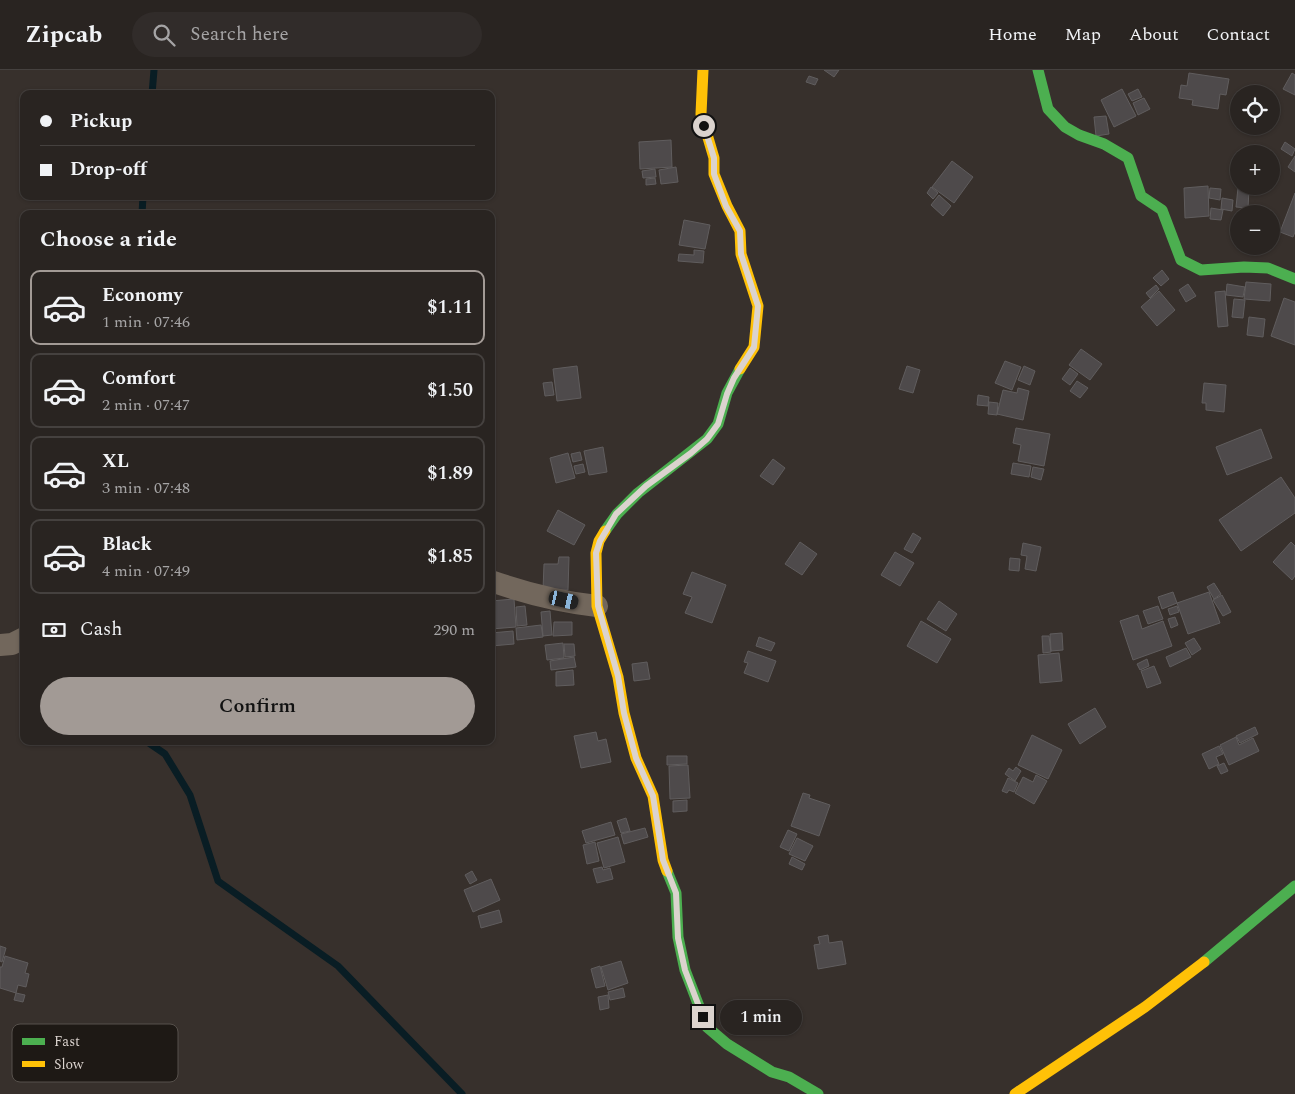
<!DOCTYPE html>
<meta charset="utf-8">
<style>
body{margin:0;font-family:Spectral,serif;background:#312c2a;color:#f1f3f6;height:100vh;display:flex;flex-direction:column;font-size:19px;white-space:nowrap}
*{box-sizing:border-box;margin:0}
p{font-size:16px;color:#a5a4a5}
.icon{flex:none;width:28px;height:28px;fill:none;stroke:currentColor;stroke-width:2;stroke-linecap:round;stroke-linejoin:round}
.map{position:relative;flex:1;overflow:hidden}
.drawer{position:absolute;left:20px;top:140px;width:475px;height:535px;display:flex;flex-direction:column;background:#292421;border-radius:10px;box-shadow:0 1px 4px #0004,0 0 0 1px #45413f}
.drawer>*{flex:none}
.top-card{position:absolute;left:20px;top:20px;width:475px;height:110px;border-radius:10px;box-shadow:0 1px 4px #0004,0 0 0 1px #45413f;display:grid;align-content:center;height:110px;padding:0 20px;background:#292421}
.controls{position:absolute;left:1230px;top:15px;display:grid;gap:10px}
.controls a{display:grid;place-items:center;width:50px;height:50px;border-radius:50%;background:#292421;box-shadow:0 1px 4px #0004,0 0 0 1px #45413f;font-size:25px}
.end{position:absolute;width:22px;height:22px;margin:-11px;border:6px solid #dbd3ce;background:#111;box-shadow:0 0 0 2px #111}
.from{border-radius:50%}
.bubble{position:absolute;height:35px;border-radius:18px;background:#292421;box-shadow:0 1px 4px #0004,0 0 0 1px #45413f;font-size:16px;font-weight:600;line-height:35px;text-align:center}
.car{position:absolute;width:15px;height:30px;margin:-15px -8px;border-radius:6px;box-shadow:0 0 4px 1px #0007;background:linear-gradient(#222 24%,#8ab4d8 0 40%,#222 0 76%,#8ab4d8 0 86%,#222 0)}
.top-card b{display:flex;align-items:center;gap:18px;height:48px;font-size:19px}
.top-card b+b{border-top:1px solid #45413f}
.top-card i{width:12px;height:12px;background:#f1f3f6}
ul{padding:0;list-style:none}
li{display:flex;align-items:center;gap:15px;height:75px;margin:0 10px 8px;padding:0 10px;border:2px solid #45413f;border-radius:10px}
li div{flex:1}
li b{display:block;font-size:19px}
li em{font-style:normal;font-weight:600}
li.selected{border-color:#a29a95}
li>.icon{width:45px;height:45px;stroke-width:1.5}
h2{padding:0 20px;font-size:22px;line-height:60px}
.pay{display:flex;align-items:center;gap:12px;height:55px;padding:0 20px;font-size:19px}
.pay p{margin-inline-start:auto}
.primary-button{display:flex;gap:10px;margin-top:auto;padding:10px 20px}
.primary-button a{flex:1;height:58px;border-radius:30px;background:#a29a95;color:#111;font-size:20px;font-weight:600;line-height:58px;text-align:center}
header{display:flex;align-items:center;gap:30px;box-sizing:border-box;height:70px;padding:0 25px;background:#292421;border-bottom:1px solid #45413f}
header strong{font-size:24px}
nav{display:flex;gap:28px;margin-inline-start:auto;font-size:18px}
.search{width:350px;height:45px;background:#312c2a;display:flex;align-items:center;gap:12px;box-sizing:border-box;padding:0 18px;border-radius:28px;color:#a5a4a5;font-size:19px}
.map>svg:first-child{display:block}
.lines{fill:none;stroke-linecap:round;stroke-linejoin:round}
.stream{stroke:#091d24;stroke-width:7}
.building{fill:#4e4a4b;stroke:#605d5e}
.street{stroke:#72675c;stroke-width:22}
.fast{stroke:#4caf50;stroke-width:11}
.slow{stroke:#ffc107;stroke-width:11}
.route{stroke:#dbd3ce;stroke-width:6}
.key{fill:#1e1915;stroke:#57514c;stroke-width:1}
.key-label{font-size:14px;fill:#dbd3ce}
</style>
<header>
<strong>Zipcab</strong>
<div class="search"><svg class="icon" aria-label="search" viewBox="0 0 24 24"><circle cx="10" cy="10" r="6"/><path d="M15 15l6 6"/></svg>Search here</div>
<nav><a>Home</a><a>Map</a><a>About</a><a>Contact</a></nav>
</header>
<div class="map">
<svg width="1295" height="1024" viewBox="0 0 1295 1024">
<rect width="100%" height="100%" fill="#37302c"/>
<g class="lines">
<path class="stream" d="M152 24 154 0
M142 144 143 126
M146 671 165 684 190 725 218 811 338 896 462 1024"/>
</g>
<path class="building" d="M824 0H839L834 7Z
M1189 3 1229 9 1226 25 1220 24 1218 39 1192 35 1193 30 1179 28 1181 15 1187 16Z
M1292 3 1295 5V25L1283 19Z
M809 6 818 9 815 15 806 12Z
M1122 19 1136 46 1114 57 1101 30Z
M1138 19 1142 27 1132 31 1128 24Z
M1144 28 1150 39 1138 45 1133 33Z
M1106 46 1109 64 1096 66 1094 47Z
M671 70 672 97 640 99 639 72Z
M1285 72 1295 79 1292 86 1281 79Z
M1295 86V102L1288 97Z
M952 91 973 107 954 133 932 117Z
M676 97 678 112 661 114 659 100Z
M655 99 656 107 643 108 642 101Z
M655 108 656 114 646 115V109Z
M1208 116 1209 146 1185 148 1184 118Z
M931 117 938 123 933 129 927 123Z
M1210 118 1221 119 1220 130 1209 128Z
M1238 118 1249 119 1248 138 1236 137Z
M1295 123V162L1293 167 1280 162Z
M939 125 951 136 943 146 931 135Z
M1222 128 1233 130 1232 141 1221 139Z
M1211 138 1223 140 1221 150 1210 149Z
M684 150 710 155 705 179 679 175Z
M694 180 704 181 703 193 678 191 679 184 694 185Z
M1162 200 1169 209 1161 216 1153 208Z
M1246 212 1271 214 1270 231 1244 229Z
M1188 214 1196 226 1186 232 1179 220Z
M1227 214 1245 217 1243 227 1226 225Z
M1156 215 1159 219 1150 228 1146 223Z
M1159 221 1175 240 1157 256 1141 237Z
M1225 221 1228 256 1218 257 1215 222Z
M1284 228 1295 232V275L1271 266Z
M1234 229 1245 230 1243 248 1232 247Z
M1249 247 1265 249 1263 267 1247 265Z
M1081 279 1102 294 1090 310 1069 295Z
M1005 291 1021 297 1012 320 995 313Z
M577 296 581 328 557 331 553 299Z
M907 296 920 300 913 323 899 319Z
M1024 296 1035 301 1030 315 1018 310Z
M1070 298 1078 304 1070 315 1062 309Z
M1077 311 1088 318 1080 328 1070 321Z
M552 312 554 325 545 326 543 313Z
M1204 313 1226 315 1224 342 1206 340V333H1202Z
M1018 318 1029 321 1023 350 997 344 1003 320 1017 323Z
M978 325 989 327 988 336 977 335Z
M989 332 998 333 997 345 988 344Z
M1016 358 1050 364 1044 396 1018 391 1021 375 1013 373Z
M1261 359 1272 388 1227 405 1216 377Z
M603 377 607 402 589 405 584 381Z
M580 382 582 390 573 392 571 384Z
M568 383 575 408 556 413 550 388Z
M773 389 785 398 773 415 760 406Z
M1013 393 1031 396 1029 407 1011 404Z
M583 394 585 402 576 404 574 396Z
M1033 397 1044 399 1041 410 1031 407Z
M1281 407 1295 428V443L1241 481 1219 450Z
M558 440 585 455 574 475 547 461Z
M913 463 921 468 912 483 904 479Z
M800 472 817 484 802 505 785 494Z
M1291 472 1295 476V506L1292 510 1273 492Z
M1023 473 1041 477 1036 501 1025 499 1027 486 1021 485Z
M895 482 914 493 900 516 881 505Z
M559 487H569L568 520H543L544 494H558Z
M1010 488 1020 489 1019 501 1009 500Z
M692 502 726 515 712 553 685 543 692 527 683 524Z
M1214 513 1221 524 1214 529 1207 517Z
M1173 522 1177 533 1162 539 1158 527Z
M1209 522 1220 553 1188 564 1177 533Z
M1222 525 1231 542 1223 546 1213 530Z
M514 529 516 557 491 559V531Z
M939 531 957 544 946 561 927 549Z
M525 536 527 555 517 556 516 537Z
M1158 536 1163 549 1148 554 1143 541Z
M1177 536 1179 542 1170 545 1168 539Z
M550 541 552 565 543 566 541 542Z
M1138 545 1142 559 1163 551 1172 576 1133 590 1120 551Z
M1175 547 1178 555 1171 558 1168 549Z
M921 551 951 569 937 593 907 576Z
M554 552H572V565L553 566Z
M541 555 543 567 517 570 516 558Z
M513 561 514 574 491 576V563Z
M1062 563 1063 580 1051 581 1050 564Z
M1042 566H1049L1051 582 1043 583Z
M759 567 775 573 771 581 756 576Z
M1194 568 1201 579 1192 585 1185 573Z
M563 573 564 588 547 590 545 575Z
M564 574H574L575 586 565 587Z
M1186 578 1191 587 1170 597 1166 587Z
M748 581 776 591 768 612 744 603 748 593 744 592Z
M1059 583 1062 611 1040 613 1038 585Z
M574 587 576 597 551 600 550 591Z
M1147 589 1149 596 1140 600 1137 594Z
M647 592 650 609 634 611 632 594Z
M1154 596 1161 613 1147 618 1141 601Z
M573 600 574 615 556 616V602Z
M1095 638 1106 657 1080 674 1068 654Z
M1255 657 1258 664 1240 673 1236 666Z
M596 662 598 671 606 669 611 692 581 698 574 666Z
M1032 665 1062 680 1048 709 1018 695Z
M1236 667 1239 675 1253 668 1259 681 1229 695 1220 675Z
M1219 676 1223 684 1216 687 1219 694 1209 699 1202 684Z
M667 686H687V694L667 695Z
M1224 693 1228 701 1221 704 1217 696Z
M688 695 690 728 670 729 669 696Z
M1016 697 1021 701 1015 711 1005 704 1009 698 1013 701Z
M1036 705 1047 711 1034 734 1015 723 1023 707 1033 712Z
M1008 708 1018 713 1014 722 1009 720 1007 723 1002 721Z
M803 723 810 725 809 728 830 735 819 766 791 756Z
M687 730V741L673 742V731Z
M626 748 630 761 621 763 617 751Z
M611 752 615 765 586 773 582 761Z
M645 758 648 767 624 774 621 764Z
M788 760 797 764 789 781 780 777Z
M618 767 625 792 604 798 597 773Z
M797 768 813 776 805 791 789 784Z
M595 772 599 791 587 794 583 775Z
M792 787 805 794 802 800 789 794Z
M602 797 603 800 610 798 613 809 597 813 593 799Z
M472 801 477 810 470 814 465 805Z
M491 809 500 830 473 842 464 820Z
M499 840 502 852 481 858 478 846Z
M828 865 829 873 842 871 846 894 818 899 814 875 820 874 818 867Z
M0 876 6 878 2 892 0 891Z
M5 886 28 893 25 903 29 904 26 917 18 915 16 923 0 918V897H2Z
M621 891 628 913 608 920 601 897Z
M600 896 605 916 596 918 591 899Z
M623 918 625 927 610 930 608 922Z
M16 923 25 925 23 932 14 930Z
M608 925 609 938 600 940 598 927Z"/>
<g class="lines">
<path class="street" d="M491 511C525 523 562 532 597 536
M0 575 12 574 24 568"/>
<path class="fast" d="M1038 0 1048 39 1065 57 1079 65 1104 74 1128 88 1141 126 1162 140 1181 190 1201 200 1244 197 1268 198 1295 209
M605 461 617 444 638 423 707 369 718 354 727 323 740 299
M667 801 676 823 678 867 685 900 707 957 727 974 772 1002 789 1007 818 1024
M1204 892 1295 816"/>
<path class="slow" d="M703 0 701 44 714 88V104L727 136 740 161 741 184 758 236 754 277 740 299
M605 461 599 471 596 483 597 536 618 607 624 643 636 688 653 726 663 790 667 801
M1015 1024 1145 937 1204 892"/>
</g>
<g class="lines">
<path class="route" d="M703 947 685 900 678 868 676 823 663 790 653 726 636 688 624 643 618 606 598 536 596 483 600 471 616 444 646 416 691 383 707 369 718 354 727 324 734 308 754 277 758 236 741 184 740 161 726 136 714 104V88L704 56"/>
</g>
<rect x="12" y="954" width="166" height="58" rx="8" class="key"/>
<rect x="22" y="968" width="23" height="7" fill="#4caf50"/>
<rect x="22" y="991" width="23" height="6" fill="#ffc107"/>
<g class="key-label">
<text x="54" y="976">Fast</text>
<text x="54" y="999">Slow</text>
</g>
</svg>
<div class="controls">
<a><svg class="icon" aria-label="locate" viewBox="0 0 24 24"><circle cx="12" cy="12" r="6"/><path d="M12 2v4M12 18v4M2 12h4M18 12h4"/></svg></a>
<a>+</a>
<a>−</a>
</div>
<i class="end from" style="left:704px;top:56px"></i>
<i class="end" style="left:703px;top:947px"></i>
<div class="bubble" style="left:720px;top:930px;width:82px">1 min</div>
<i class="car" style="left:564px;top:530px;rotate:103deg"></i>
<div class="top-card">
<b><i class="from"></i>Pickup</b>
<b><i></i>Drop-off</b>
</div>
<section class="drawer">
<h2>Choose a ride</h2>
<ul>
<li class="selected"><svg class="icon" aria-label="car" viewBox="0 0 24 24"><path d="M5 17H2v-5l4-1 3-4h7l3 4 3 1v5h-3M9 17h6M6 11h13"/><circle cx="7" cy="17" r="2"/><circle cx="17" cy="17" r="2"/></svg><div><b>Economy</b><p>1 min · 07:46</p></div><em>$1.11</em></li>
<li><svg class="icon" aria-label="car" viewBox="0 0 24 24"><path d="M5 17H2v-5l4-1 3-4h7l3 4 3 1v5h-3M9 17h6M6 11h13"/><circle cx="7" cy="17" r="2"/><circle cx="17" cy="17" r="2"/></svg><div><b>Comfort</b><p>2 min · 07:47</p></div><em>$1.50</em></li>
<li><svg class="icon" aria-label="car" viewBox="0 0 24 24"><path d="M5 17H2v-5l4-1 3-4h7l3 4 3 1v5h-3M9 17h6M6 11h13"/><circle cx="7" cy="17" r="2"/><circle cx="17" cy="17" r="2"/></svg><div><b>XL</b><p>3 min · 07:48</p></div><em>$1.89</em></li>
<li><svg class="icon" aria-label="car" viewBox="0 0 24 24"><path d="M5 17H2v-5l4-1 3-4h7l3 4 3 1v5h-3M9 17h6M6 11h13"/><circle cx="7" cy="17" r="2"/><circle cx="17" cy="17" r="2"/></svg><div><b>Black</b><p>4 min · 07:49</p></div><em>$1.85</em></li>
</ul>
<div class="pay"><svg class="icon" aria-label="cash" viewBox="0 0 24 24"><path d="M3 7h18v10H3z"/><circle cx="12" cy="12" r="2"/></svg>Cash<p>290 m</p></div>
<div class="primary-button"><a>Confirm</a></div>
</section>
</div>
